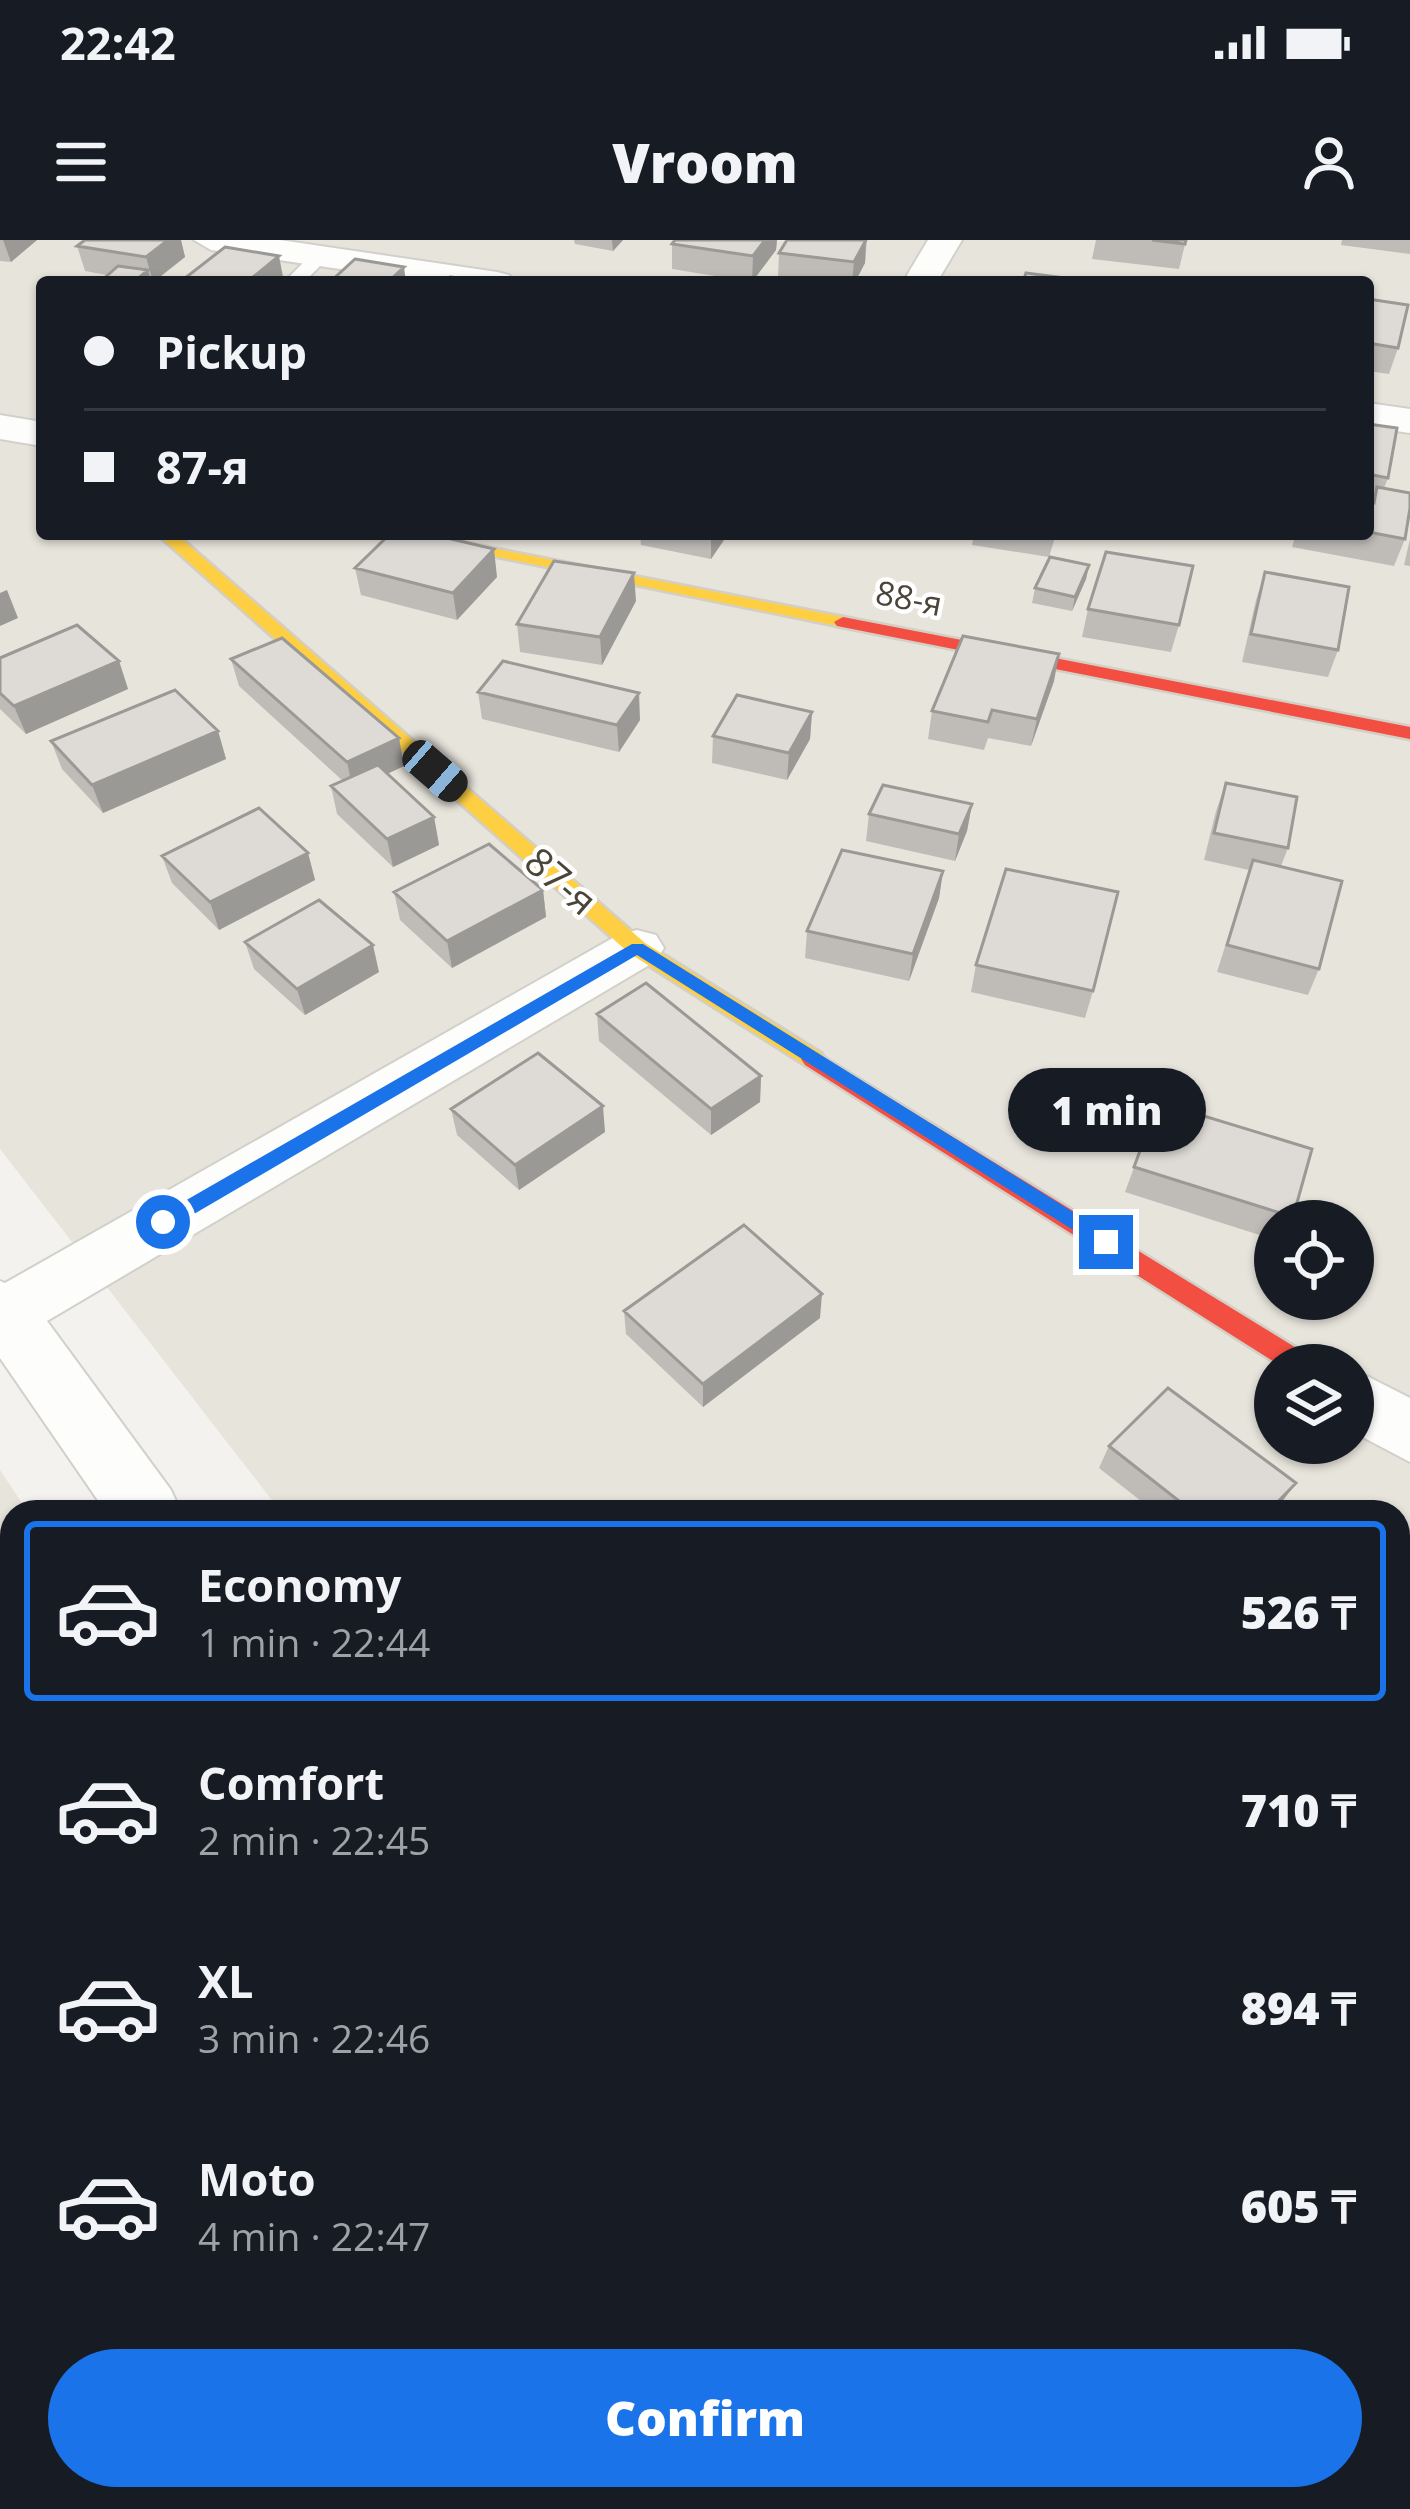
<!DOCTYPE html>
<meta charset="utf-8">
<style>
body{margin:0;font-family:"Open Sans",sans-serif;background:#20242c;color:#f1f3f6;height:100vh;display:flex;flex-direction:column;font-size:45px;white-space:nowrap}
*{box-sizing:border-box;margin:0}
p{font-size:39px;color:#9ea1a6}
.icon{flex:none;width:66px;height:66px;fill:none;stroke:currentColor;stroke-width:2;stroke-linecap:round;stroke-linejoin:round}
.map{position:relative;flex:1;overflow:hidden}
.drawer{position:absolute;left:0px;top:1260px;width:1410px;height:1011px;display:flex;flex-direction:column;background:#171b24;border-radius:36px 36px 0 0;box-shadow:0 3px 9px #0004}
.drawer>*{flex:none}
.banner{position:absolute;left:36px;top:36px;width:1338px;height:264px;border-radius:12px;box-shadow:0 3px 9px #0004;display:grid;align-content:center;height:264px;padding:0 48px;background:#171b24}
.buttons{position:absolute;left:1254px;top:960px;display:grid;gap:24px}
.buttons a{display:grid;place-items:center;width:120px;height:120px;border-radius:50%;background:#171b24;box-shadow:0 3px 9px #0004;font-size:60px}
.end{position:absolute;width:54px;height:54px;margin:-27px;border:15px solid #1a73e8;background:#fff;box-shadow:0 0 0 6px #fff}
.from{border-radius:50%}
.bubble{position:absolute;height:84px;border-radius:42px;background:#171b24;box-shadow:0 3px 9px #0004;font-size:39px;font-weight:800;line-height:84px;text-align:center}
.car{position:absolute;width:36px;height:72px;margin:-36px -18px;border-radius:15px;box-shadow:0 0 9px 3px #0007;background:linear-gradient(#222 24%,#8ab4d8 0 40%,#222 0 76%,#8ab4d8 0 86%,#222 0)}
.banner b{display:flex;align-items:center;gap:42px;height:114px;font-size:45px}
.banner b+b{border-top:3px solid #363941}
.banner i{width:30px;height:30px;background:#f1f3f6}
ul{padding:21px 0 0;list-style:none}
li{display:flex;align-items:center;gap:36px;height:180px;margin:0 24px 18px;padding:0 24px;border:6px solid transparent;border-radius:12px}
li div{flex:1}
li b{display:block;font-size:45px}
li em{font-style:normal;font-weight:800}
li.active{border-color:#1a73e8}
li>.icon{width:108px;height:108px;stroke-width:1.5}
.action{display:flex;gap:24px;margin-top:auto;padding:24px 48px}
.action a{flex:1;height:138px;border-radius:72px;background:#1a73e8;color:#fff;font-size:48px;font-weight:800;line-height:138px;text-align:center}
.status{display:flex;justify-content:space-between;align-items:center;height:84px;padding:0 60px;background:#171b24;direction:ltr}
.status svg{height:33px;fill:currentColor}
header{display:flex;justify-content:space-between;align-items:center;height:156px;padding:0 48px;background:#171b24;font-size:54px;font-weight:800}
.map>svg:first-child{display:block}
.residential{fill:#e7e4dc;fill-rule:evenodd}
.lines{fill:none;stroke-linecap:round;stroke-linejoin:round}
.lane-casing{stroke:#d2d0cb;stroke-width:4}
.street-casing{stroke:#d2d0cb;stroke-width:4}
.slow-casing{stroke:#d3cfc5;stroke-width:5}
.jam-casing{stroke:#d3cfc5;stroke-width:5}
.lane{fill:#fdfdfc;fill-rule:evenodd}
.street{fill:#fdfdfc;fill-rule:evenodd}
.slow{fill:#ffcf43;fill-rule:evenodd}
.jam{fill:#f24e42;fill-rule:evenodd}
.wall{fill:#bfbcb8}
.shaded-wall{fill:#9b9996}
.building{fill:#dedbd6;stroke:#9b9996;stroke-width:3}
.route{fill:#1a73e8}
.labels{text-anchor:middle;stroke-width:9;stroke-linejoin:round;paint-order:stroke}
.far-street-label{font-size:33px;fill:#4b4439;stroke:#fff}
.street-label{font-size:39px;fill:#4b4439;stroke:#fff}
</style>
<div class="status"><b>22:42</b><svg viewBox="0 0 49 12"><path d="M0 12V9h3v3zM5 12V6h3v6zM10 12V3h3v9zM15 12V0h3v12zM26 1h20v11H26zM47 4h2v5h-2z"/></svg></div>
<header><svg class="icon" aria-label="menu" viewBox="0 0 24 24"><path d="M4 6h16M4 12h16M4 18h16"/></svg>Vroom<svg class="icon" aria-label="person" viewBox="0 0 24 24"><circle cx="12" cy="8" r="4"/><path d="M4 21q1-7 8-7t8 7"/></svg></header>
<div class="map">
<svg width="1410" height="2269" viewBox="0 0 1410 2269">
<rect width="100%" height="100%" fill="#f4f2ee"/>
<path class="residential" d="M0 0H1410V2269H1051L1043 2259H1398V1272H281L0 909ZM42 42H1368V294H42ZM1275 981H1353V1059H1275ZM1275 1125H1353V1203H1275Z
M0 1230 28 1272H12V2259H701L708 2269H0Z"/>
<g class="lines">
<defs>
<path id="lane" d="M314 12 330 16 304 42H284Z"/>
<path id="street" d="M194 0H280L497 32 509 35 514 42H427L211 10Z
M928 0H962L937 42H903Z
M1368 163 1410 169V193L1368 187Z
M0 175 42 182V206L0 199Z
M637 690 656 695 664 708 656 721 47 1081 171 1250 181 1272H106L0 1118V1041L5 1043 618 695Z
M1353 1129 1410 1158V1222L1353 1192Z
M1410 1388V1472L1398 1477V1393Z
M798 2259H899L903 2269H802Z"/>
<path id="slow" d="M157 294H176L645 703 821 813 825 819 821 825H805L629 713Z
M385 294H420L843 377 852 382 843 387Z"/>
<path id="jam" d="M843 377 1410 487V499L837 386 834 382Z
M813 811 1311 1117 1314 1125H1279L805 825 801 819Z"/>
</defs>
<use href="#lane" class="lane-casing"/>
<use href="#street" class="street-casing"/>
<use href="#slow" class="slow-casing"/>
<use href="#jam" class="jam-casing"/>
<use href="#lane" class="lane"/>
<use href="#street" class="street"/>
<use href="#slow" class="slow"/>
<use href="#jam" class="jam"/>
</g>
<path class="wall" d="M0 0H37L11 22 0 21Z
M85 0H181L185 17 154 42H100L107 35 85 31 77 6Z
M574 0H623L613 11 575 4Z
M675 0H777L776 10 752 42 672 29V4Z
M787 0H867L865 23 855 42H807L778 38 779 13Z
M1096 0H1186L1179 29 1092 19Z
M1342 0H1410V14L1341 5Z
M1368 59 1398 108 1389 134 1368 131Z
M1368 184 1388 238 1384 248 1405 299 1394 326 1292 307 1296 294H1368Z
M640 294H728L711 319 641 305Z
M974 294H1056L1049 317 972 305Z
M1410 299V326L1404 325Z
M1089 325 1086 339 1072 371 1032 363 1035 348Z
M355 328 497 337 457 380 361 355Z
M1265 332 1338 410 1328 437 1242 422 1256 360Z
M636 361 602 425 520 412 517 384Z
M1088 369 1179 385 1171 412 1082 397Z
M0 418 119 421 128 449 26 494 0 469Z
M231 419 399 498 404 526 387 534 434 577 439 605 393 627 337 574 331 546 343 541 239 446Z
M1054 441 1031 506 988 498 984 510 928 499 932 471Z
M478 452 640 480 619 512 482 479Z
M812 472 810 499 787 540 712 523 713 496Z
M218 491 226 519 103 573 62 529 51 501Z
M1226 543 1288 608 1281 626 1319 729 1308 755 1217 732 1249 630 1204 620 1216 571Z
M972 564 967 591 955 621 866 601 869 574Z
M308 613 315 640 219 690 172 643 162 616Z
M943 631 939 658 909 741 805 718 807 691Z
M543 650 546 677 452 728 400 680 394 652Z
M245 702 379 732 305 775 254 729Z
M976 725 1093 751 1085 778 971 752Z
M597 774 761 836 760 862 711 895 599 801Z
M1158 862 1293 977 1290 981H1275V1000L1125 952Z
M451 869 605 892 519 950 457 895Z
M624 1071 820 1078 703 1167 626 1094Z
M1109 1206 1296 1243 1274 1272H1155L1099 1228Z
M1398 1715 1410 1722V1914L1398 1907Z"/>
<path class="shaded-wall" d="M3 0H37L11 22Z
M168 0H181L185 17 153 42 146 17Z
M612 0H623L613 11Z
M765 0H777L776 10 752 42 753 16Z
M866 0 865 23 855 42H852L854 22Z
M279 16 284 42H247Z
M404 27 406 42H388Z
M148 30 151 42H134Z
M711 294H728L711 319Z
M494 309 497 337 457 380 453 353Z
M1089 325 1086 339 1072 371 1075 357Z
M634 333 636 361 602 425 600 397Z
M7 350 18 378 0 386V353Z
M1059 414 1054 441 1031 506 1037 479Z
M119 421 128 449 26 494 14 466Z
M639 453 640 480 619 512 617 485Z
M812 472 810 499 787 540 789 513Z
M218 491 226 519 103 573 92 545Z
M399 498 404 526 353 550 347 522Z
M972 564 967 591 955 621 959 594Z
M434 577 439 605 393 627 387 599Z
M308 613 315 640 219 690 210 662Z
M943 631 939 658 909 741 913 714Z
M543 650 546 677 452 728 447 701Z
M373 705 379 732 305 775 297 749Z
M761 836 760 862 711 895V869Z
M603 866 605 892 519 950 515 925Z
M822 1054 820 1078 703 1167V1144Z
M1296 1243 1274 1272H1268Z
M0 1318 12 1337V1349L0 1328Z
M12 1378V1408L0 1415V1385Z
M0 1555 12 1565V1578Z
M12 1715V1741L0 1749V1723Z
M246 2259H257L247 2269H236Z
M585 2259H593L601 2269H593Z"/>
<path class="building" d="M85 0H168L146 17 77 6Z
M675 0H765L753 16 672 4Z
M787 0H866L854 22 779 13Z
M1152 0H1186L1185 4Z
M225 7 279 16 247 42H180Z
M355 19 404 27 388 42H330Z
M118 26 148 30 134 42H100Z
M1026 33 1096 42H1023Z
M450 37 480 40 478 42H445Z
M1368 59 1408 65 1398 108 1368 103Z
M1368 184 1397 188 1388 238 1368 234Z
M1377 247 1410 253V268L1405 299 1368 292V262L1374 263Z
M390 294H430L494 309 453 353 355 328Z
M1106 312 1193 326 1179 385 1088 369Z
M1050 317 1089 325 1075 357 1035 348Z
M554 321 634 333 600 397 517 384Z
M1265 332 1349 347 1338 410 1251 394Z
M77 385 119 421 14 466 0 453V418Z
M963 396 1059 414 1037 479 992 470 988 482 932 471Z
M282 398 399 498 347 522 231 419Z
M503 421 639 453 617 485 478 452Z
M175 450 218 491 92 545 51 501Z
M737 455 812 472 789 513 713 496Z
M378 525 434 577 387 599 331 546Z
M1226 543 1297 557 1288 608 1214 593Z
M883 545 972 564 959 594 869 574Z
M259 568 308 613 210 662 162 616Z
M489 604 543 650 447 701 394 652Z
M842 610 943 631 913 714 807 691Z
M1253 620 1342 641 1319 729 1227 705Z
M1006 629 1118 652 1093 751 976 725Z
M319 660 373 705 297 749 245 702Z
M646 743 761 836 711 869 597 774Z
M538 813 603 866 515 925 451 869Z
M1158 862 1312 909 1293 977 1134 927Z
M744 985 822 1054 703 1144 624 1071Z
M1168 1148 1296 1243 1268 1272H1193L1109 1206Z
M0 1328 12 1349V1378L0 1385Z
M0 1557 12 1578V1715L0 1723Z
M1398 1715 1410 1722V1894L1398 1887Z
M181 2259H246L236 2269H188Z
M495 2259H585L593 2269H486Z"/>
<path class="route" d="M632 704H643L1113 997V1007H1100L637 715 170 988H157V977Z"/>
<g class="labels">
<g class="far-street-label">
<text transform="translate(909 358) rotate(11)" y="12">88-я</text>
</g>
<g class="street-label">
<text transform="translate(561 641) rotate(41)" y="14">87-я</text>
</g>
</g>
</svg>
<div class="buttons">
<a><svg class="icon" aria-label="locate" viewBox="0 0 24 24"><circle cx="12" cy="12" r="6"/><path d="M12 2v4M12 18v4M2 12h4M18 12h4"/></svg></a>
<a><svg class="icon" aria-label="layers" viewBox="0 0 24 24"><path d="M12 4l9 5-9 5-9-5zM3 14l9 5 9-5"/></svg></a>
</div>
<i class="end from" style="left:163px;top:982px"></i>
<i class="end" style="left:1106px;top:1002px"></i>
<div class="bubble" style="left:1008px;top:828px;width:198px">1 min</div>
<i class="car" style="left:435px;top:531px;rotate:131deg"></i>
<div class="banner">
<b><i class="from"></i>Pickup</b>
<b><i></i>87-я</b>
</div>
<section class="drawer">
<ul>
<li class="active"><svg class="icon" aria-label="car" viewBox="0 0 24 24"><path d="M5 17H2v-5l4-1 3-4h7l3 4 3 1v5h-3M9 17h6M6 11h13"/><circle cx="7" cy="17" r="2"/><circle cx="17" cy="17" r="2"/></svg><div><b>Economy</b><p>1 min · 22:44</p></div><em>526 ₸</em></li>
<li><svg class="icon" aria-label="car" viewBox="0 0 24 24"><path d="M5 17H2v-5l4-1 3-4h7l3 4 3 1v5h-3M9 17h6M6 11h13"/><circle cx="7" cy="17" r="2"/><circle cx="17" cy="17" r="2"/></svg><div><b>Comfort</b><p>2 min · 22:45</p></div><em>710 ₸</em></li>
<li><svg class="icon" aria-label="car" viewBox="0 0 24 24"><path d="M5 17H2v-5l4-1 3-4h7l3 4 3 1v5h-3M9 17h6M6 11h13"/><circle cx="7" cy="17" r="2"/><circle cx="17" cy="17" r="2"/></svg><div><b>XL</b><p>3 min · 22:46</p></div><em>894 ₸</em></li>
<li><svg class="icon" aria-label="car" viewBox="0 0 24 24"><path d="M5 17H2v-5l4-1 3-4h7l3 4 3 1v5h-3M9 17h6M6 11h13"/><circle cx="7" cy="17" r="2"/><circle cx="17" cy="17" r="2"/></svg><div><b>Moto</b><p>4 min · 22:47</p></div><em>605 ₸</em></li>
</ul>
<div class="action"><a>Confirm</a></div>
</section>
</div>
